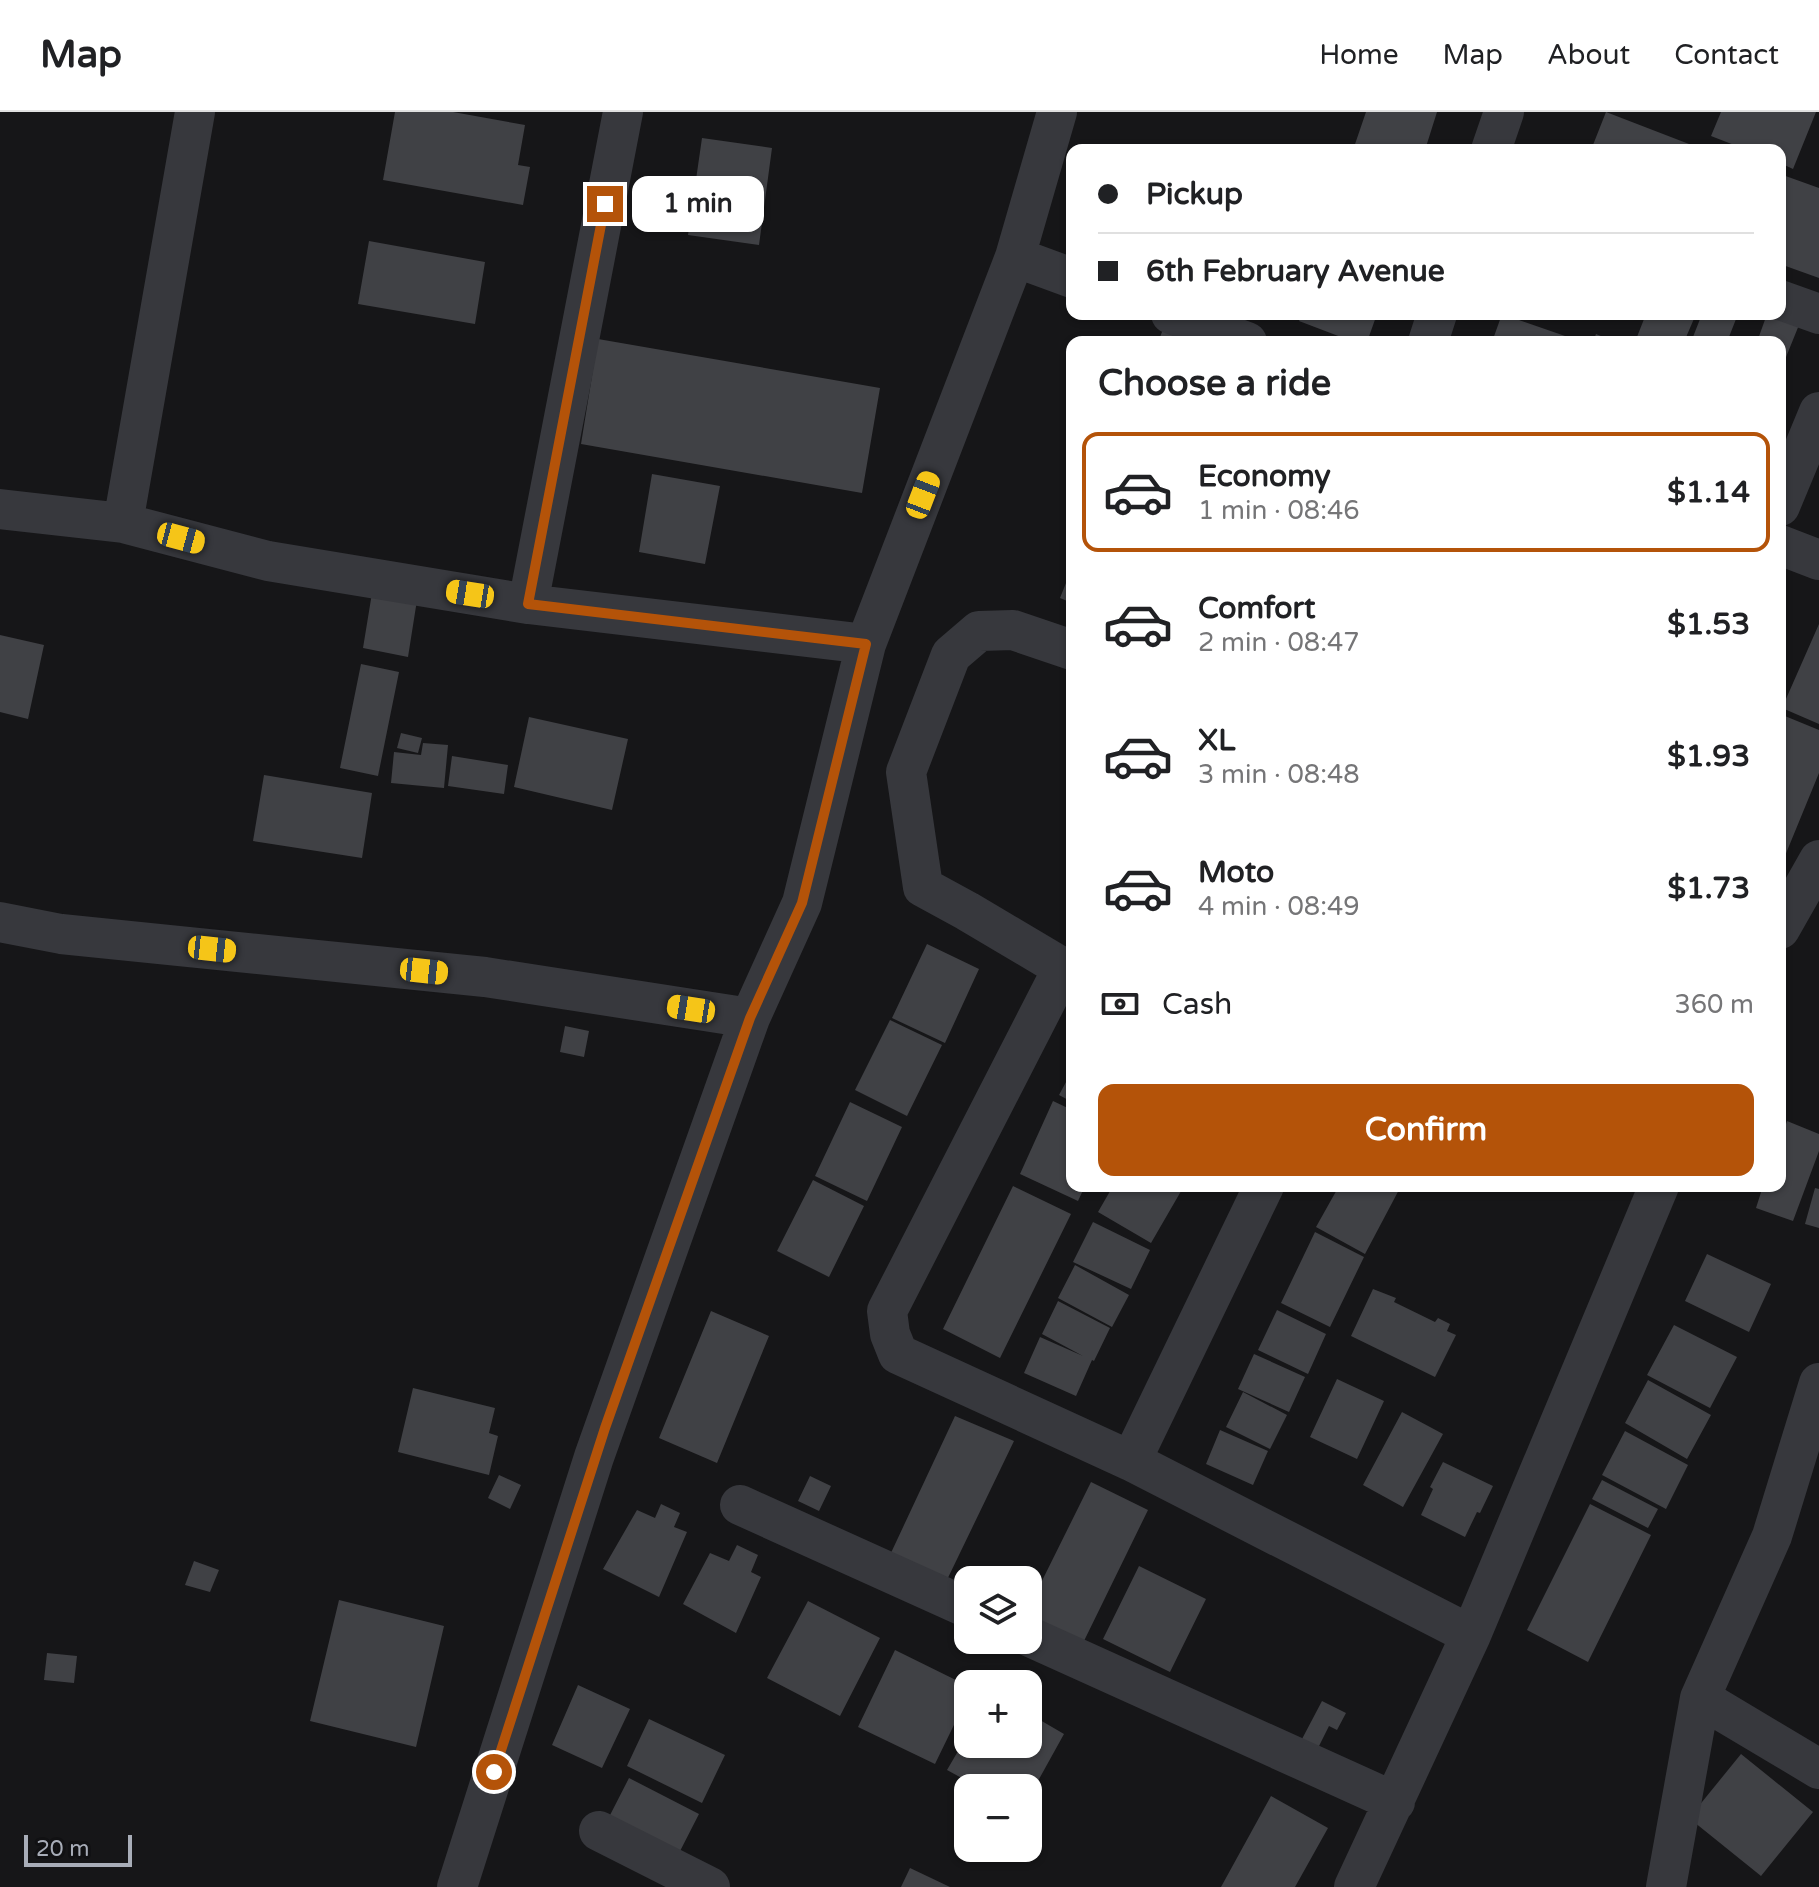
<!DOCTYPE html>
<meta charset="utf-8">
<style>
body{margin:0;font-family:"Varela Round",sans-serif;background:#f6f6f6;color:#202124;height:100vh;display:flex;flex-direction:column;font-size:30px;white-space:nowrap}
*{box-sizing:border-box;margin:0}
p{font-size:26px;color:#757577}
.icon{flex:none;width:44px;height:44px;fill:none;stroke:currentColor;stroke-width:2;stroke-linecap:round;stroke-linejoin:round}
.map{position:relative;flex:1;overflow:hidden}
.drawer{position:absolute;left:1066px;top:224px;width:720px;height:856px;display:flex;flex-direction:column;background:#fff;border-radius:16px;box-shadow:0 2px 6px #0004}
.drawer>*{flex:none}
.banner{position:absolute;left:1066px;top:32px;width:720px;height:176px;border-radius:16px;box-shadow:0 2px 6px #0004;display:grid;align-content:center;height:176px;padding:0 32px;background:#fff}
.buttons{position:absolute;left:954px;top:1454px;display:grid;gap:16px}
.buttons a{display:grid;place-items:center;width:88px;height:88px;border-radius:16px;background:#fff;box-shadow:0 2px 6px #0004;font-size:40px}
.scale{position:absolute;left:24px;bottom:20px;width:108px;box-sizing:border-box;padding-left:8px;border:4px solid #a8adb8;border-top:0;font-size:22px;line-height:28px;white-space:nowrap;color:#a8adb8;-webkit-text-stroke:6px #111113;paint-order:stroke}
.end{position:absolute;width:36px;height:36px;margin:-18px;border:10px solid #b45309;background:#fff;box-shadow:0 0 0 4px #fff}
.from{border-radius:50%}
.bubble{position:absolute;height:56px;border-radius:16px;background:#fff;box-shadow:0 2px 6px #0004;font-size:26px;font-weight:700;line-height:56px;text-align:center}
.car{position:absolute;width:24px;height:48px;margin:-24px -12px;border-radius:10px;box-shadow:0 0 6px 2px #0007;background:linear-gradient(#f5c518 24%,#345 0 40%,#f5c518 0 76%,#345 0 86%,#f5c518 0)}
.banner b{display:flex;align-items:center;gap:28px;height:76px;font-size:30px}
.banner b+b{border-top:2px solid #e0e0e0}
.banner i{width:20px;height:20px;background:#202124}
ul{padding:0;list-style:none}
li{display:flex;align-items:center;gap:24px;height:120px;margin:0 16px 12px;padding:0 16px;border:4px solid transparent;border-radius:16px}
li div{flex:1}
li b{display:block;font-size:30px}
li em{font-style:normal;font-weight:700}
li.selected{border-color:#b45309}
li>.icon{width:72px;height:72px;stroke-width:1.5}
h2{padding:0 32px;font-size:36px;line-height:96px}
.pay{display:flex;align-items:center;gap:20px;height:88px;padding:0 32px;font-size:30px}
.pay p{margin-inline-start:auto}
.button{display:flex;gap:16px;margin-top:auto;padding:16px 32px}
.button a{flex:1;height:92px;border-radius:16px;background:#b45309;color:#fff;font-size:32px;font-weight:700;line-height:92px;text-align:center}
header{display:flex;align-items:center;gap:48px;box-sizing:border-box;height:112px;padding:0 40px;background:#fff;border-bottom:2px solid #e0e0e0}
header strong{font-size:38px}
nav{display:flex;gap:44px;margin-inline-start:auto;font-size:28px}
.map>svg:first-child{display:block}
.building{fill:#404145}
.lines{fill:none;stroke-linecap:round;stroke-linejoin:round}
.minor{stroke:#37383d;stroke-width:40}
.route{stroke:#b45309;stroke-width:10}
</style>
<header>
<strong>Map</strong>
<nav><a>Home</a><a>Map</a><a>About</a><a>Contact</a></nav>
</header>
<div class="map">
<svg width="1819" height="1775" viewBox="0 0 1819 1775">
<rect width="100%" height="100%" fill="#161618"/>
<path class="building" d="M395 0H453L525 13 518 53 530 55 523 93 383 68Z
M1366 0H1437L1425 38H1353Z
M1606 0 1689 32 1687 38H1591Z
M1721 0H1816L1793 57 1780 51V38H1747L1711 24Z
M702 26 772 36 759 133 688 123Z
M1780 62 1819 76V166L1780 152Z
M369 129 485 150 475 212 358 192Z
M1302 202H1377L1367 230H1354L1299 209Z
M1502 202 1565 224 1563 230H1492Z
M1646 202H1696L1684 230H1635Z
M1702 202H1738L1727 230H1691Z
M1767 202 1801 208 1780 260V230H1757Z
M1164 215 1201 230H1158Z
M1596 222 1615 230H1593Z
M598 227 880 276 862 381 581 332Z
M652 362 720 374 705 452 639 440Z
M1072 456V491L1060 486Z
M372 481 417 488 408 545 363 536Z
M1819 512V612L1782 596Z
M0 523 44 533 28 607 0 600Z
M361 552 399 560 378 664 340 656Z
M1780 602 1819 618V661L1780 756Z
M529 605 628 627 612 698 514 675Z
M401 621 422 626 418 641 397 636Z
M423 631 448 633 444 676 391 671 394 640 421 643Z
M452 644 508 653 504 682 448 674Z
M264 663 372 681 362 746 253 729Z
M927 832 979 857 945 931 892 906Z
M890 908 942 933 907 1004 855 978Z
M565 914 589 919 584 945 560 940Z
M1072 959V990L1059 983Z
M1053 989 1072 998V1074H1085L1078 1089 1020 1062Z
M850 990 902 1015 867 1089 815 1064Z
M1787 1009 1819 1022V1039L1793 1109 1756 1096 1763 1074H1780V1030Z
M813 1068 864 1094 829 1165 777 1139Z
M1013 1074 1071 1102 1000 1246 943 1217Z
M1113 1074H1184L1151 1131 1098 1100Z
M1339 1074H1401L1365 1142 1316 1115Z
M1815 1076 1819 1077V1116L1805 1112Z
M1093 1110 1150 1138 1131 1177 1073 1150Z
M1315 1120 1364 1145 1330 1215 1281 1191Z
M1707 1142 1771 1172 1749 1220 1685 1189Z
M1075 1153 1129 1183 1112 1215 1058 1186Z
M1373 1177 1396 1186 1394 1190 1435 1210 1438 1206 1450 1212 1447 1219 1456 1223 1435 1265 1351 1224Z
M1058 1189 1110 1216 1094 1249 1092 1248 1076 1284 1024 1261 1040 1225 1083 1244 1042 1222Z
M1277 1198 1326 1222 1308 1262 1258 1238Z
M711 1199 769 1224 717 1351 659 1326Z
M1674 1213 1737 1245 1710 1296 1647 1263Z
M1254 1242 1305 1265 1289 1300 1238 1277Z
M1337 1267 1384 1289 1357 1347 1310 1325Z
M1648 1268 1711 1303 1687 1347 1625 1311Z
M413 1276 495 1296 489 1321 498 1324 489 1363 398 1340Z
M1243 1280 1287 1303 1270 1337 1226 1315Z
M1402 1300 1443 1322 1403 1395 1363 1373Z
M955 1304 1014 1329 945 1472 890 1443Z
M1220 1318 1268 1339 1253 1373 1206 1352Z
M1625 1319 1688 1353 1666 1397 1602 1363Z
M1443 1350 1493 1374 1480 1401 1477 1400 1465 1425 1421 1403 1433 1377 1430 1375Z
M499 1363 521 1373 510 1397 488 1386Z
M810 1364 831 1374 819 1399 798 1389Z
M1602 1368 1658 1397 1648 1416 1592 1387Z
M1091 1370 1148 1398 1083 1531 1028 1506V1497Z
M661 1392 680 1401 674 1415 687 1420 659 1485 603 1457 637 1398 655 1406Z
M1590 1392 1651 1423 1588 1550 1527 1518Z
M737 1433 758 1443 751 1460 761 1465 736 1521 683 1492 710 1441 729 1449Z
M194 1449 219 1458 210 1480 185 1473Z
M1139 1454 1206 1487 1170 1560 1103 1527Z
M339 1488 444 1514 416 1635 310 1609Z
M808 1489 880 1526 840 1604 767 1566Z
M895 1538 968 1574V1584L935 1652 858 1615Z
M47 1541 77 1544 74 1571 44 1568Z
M578 1573 630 1597 602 1656 552 1633Z
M1322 1589 1346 1601 1337 1618 1329 1614 1318 1636 1302 1627Z
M1028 1601 1064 1622 1028 1687V1676H980L947 1658 968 1622V1632H1028Z
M649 1607 725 1643 702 1691 627 1654Z
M1741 1642 1813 1700 1761 1764 1689 1706Z
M629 1666 699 1702 677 1745 607 1709Z
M1271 1684 1328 1716 1295 1775H1221Z
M910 1756 950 1775H901Z"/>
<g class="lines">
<path class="minor" d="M1491 38 1504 0
M1015 145 1072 166
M1780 188 1819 202
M1171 202 1247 230
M1428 230 1437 202
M1780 394 1819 300
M0 397 123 411 268 449 528 492 866 532
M123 411 195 0
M1780 433 1819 448
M528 492 623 0
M1072 538 1013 518 979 519 951 543 906 660 923 775 967 799 1063 856 1072 859
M0 810 61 822 485 865 750 906
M1780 817 1819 748
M1063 856 887 1199 890 1222 898 1242 1131 1349 1471 1523
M1131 1349 1264 1074
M740 1393 968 1496
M1028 1524 1395 1690
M1700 1586 1819 1657
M599 1719 710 1775
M457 1775 594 1345 750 906 802 791 866 532 1015 145 1057 0
M1354 1775 1471 1523 1659 1074
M1666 1775 1700 1586 1772 1424 1819 1271"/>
</g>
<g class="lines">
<path class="route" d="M494 1660 605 1316 750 906 802 791 866 532 528 492 605 92"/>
</g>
</svg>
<div class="buttons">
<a><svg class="icon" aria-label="layers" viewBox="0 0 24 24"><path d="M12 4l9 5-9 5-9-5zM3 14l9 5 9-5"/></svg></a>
<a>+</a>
<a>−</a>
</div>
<div class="scale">20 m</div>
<i class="end from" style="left:494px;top:1660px"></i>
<i class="end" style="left:605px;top:92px"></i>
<div class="bubble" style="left:632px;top:64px;width:132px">1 min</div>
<i class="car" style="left:923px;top:383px;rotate:21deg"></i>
<i class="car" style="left:181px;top:426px;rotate:105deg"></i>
<i class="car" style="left:470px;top:482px;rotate:279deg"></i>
<i class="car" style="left:212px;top:837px;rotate:96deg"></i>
<i class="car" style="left:424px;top:859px;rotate:96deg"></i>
<i class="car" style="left:691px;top:897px;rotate:279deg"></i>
<div class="banner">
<b><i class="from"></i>Pickup</b>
<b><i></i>6th February Avenue</b>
</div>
<section class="drawer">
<h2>Choose a ride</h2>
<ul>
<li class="selected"><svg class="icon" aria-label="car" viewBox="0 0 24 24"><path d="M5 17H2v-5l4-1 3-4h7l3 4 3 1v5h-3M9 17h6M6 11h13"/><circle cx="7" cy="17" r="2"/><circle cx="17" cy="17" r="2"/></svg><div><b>Economy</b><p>1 min · 08:46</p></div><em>$1.14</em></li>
<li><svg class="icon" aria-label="car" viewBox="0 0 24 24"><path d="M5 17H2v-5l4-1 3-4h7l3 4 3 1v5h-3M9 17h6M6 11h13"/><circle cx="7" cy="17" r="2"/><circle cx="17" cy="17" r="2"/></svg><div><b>Comfort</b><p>2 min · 08:47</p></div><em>$1.53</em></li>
<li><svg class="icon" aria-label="car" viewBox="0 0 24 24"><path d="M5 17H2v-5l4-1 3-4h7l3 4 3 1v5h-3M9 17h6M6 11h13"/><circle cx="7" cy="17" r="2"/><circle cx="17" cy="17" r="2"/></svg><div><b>XL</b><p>3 min · 08:48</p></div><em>$1.93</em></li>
<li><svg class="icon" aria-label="car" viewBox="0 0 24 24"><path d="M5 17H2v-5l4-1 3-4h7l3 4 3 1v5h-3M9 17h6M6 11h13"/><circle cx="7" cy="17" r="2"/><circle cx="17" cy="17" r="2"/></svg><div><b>Moto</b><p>4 min · 08:49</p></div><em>$1.73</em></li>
</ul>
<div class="pay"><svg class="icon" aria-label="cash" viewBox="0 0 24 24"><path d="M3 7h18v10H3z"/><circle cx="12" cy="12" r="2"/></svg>Cash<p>360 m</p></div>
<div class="button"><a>Confirm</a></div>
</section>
</div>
